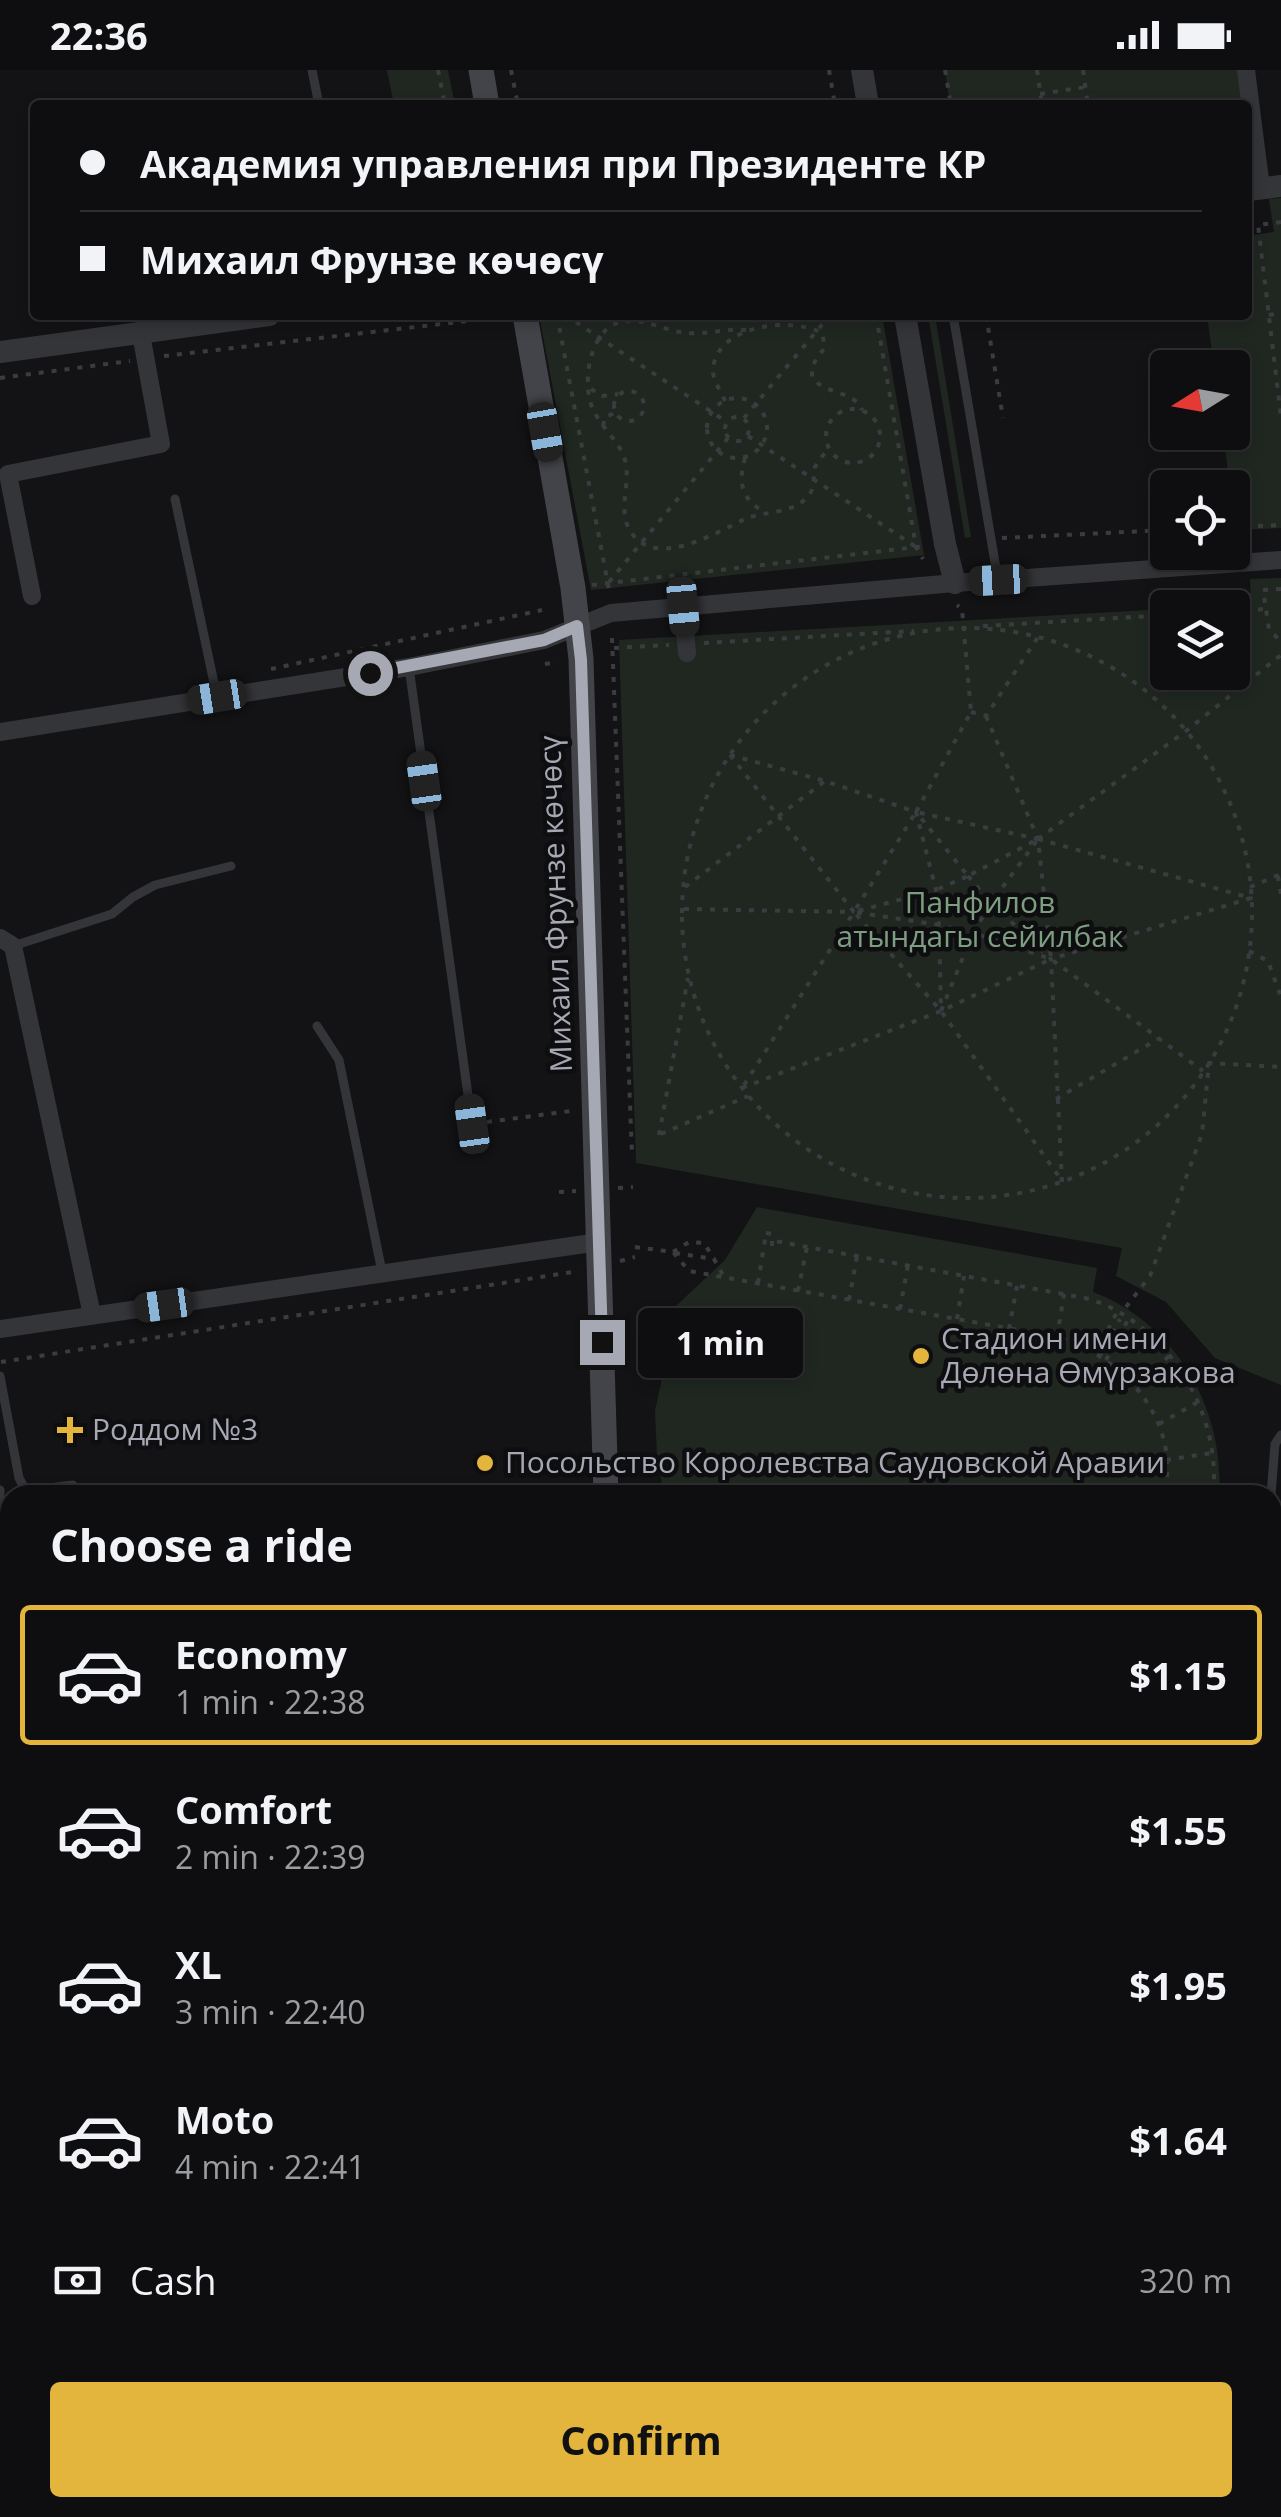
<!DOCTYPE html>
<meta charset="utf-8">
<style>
body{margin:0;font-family:"Open Sans",sans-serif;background:#1c1c1e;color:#f1f3f6;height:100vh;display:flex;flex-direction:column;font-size:38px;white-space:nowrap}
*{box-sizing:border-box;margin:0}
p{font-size:32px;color:#9b9c9f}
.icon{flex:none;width:55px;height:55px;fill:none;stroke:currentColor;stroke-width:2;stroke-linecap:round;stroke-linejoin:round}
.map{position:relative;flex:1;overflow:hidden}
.drawer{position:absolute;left:0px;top:1415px;width:1282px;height:1032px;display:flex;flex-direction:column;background:#0e0e10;border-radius:30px 30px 0 0;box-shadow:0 5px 15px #0003,0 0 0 2px #2e2e30}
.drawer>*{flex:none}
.top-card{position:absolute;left:30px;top:30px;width:1222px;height:220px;border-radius:10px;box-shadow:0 5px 15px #0003,0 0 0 2px #2e2e30;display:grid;align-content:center;height:220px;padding:0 50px;background:#0e0e10}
.needle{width:65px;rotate:259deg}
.controls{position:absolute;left:1150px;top:280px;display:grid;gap:20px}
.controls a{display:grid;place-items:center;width:100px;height:100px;border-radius:10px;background:#0e0e10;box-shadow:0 5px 15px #0003,0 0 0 2px #2e2e30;font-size:50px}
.end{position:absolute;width:45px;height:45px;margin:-22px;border:12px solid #a6a9b4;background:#111;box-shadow:0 0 0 5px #111}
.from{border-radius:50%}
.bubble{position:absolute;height:70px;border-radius:10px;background:#0e0e10;box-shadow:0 5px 15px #0003,0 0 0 2px #2e2e30;font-size:32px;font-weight:700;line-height:70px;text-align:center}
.car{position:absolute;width:30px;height:60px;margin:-30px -15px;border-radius:12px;box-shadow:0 0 8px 2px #0007;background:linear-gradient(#222 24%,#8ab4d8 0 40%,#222 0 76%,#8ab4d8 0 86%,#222 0)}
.top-card b{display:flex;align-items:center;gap:35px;height:95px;font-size:38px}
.top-card b+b{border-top:2px solid #2e2e30}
.top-card i{width:25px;height:25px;background:#f1f3f6}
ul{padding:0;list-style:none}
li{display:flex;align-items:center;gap:30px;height:140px;margin:0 20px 15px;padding:0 30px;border:5px solid transparent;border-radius:10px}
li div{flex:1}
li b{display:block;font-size:38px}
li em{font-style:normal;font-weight:700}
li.active{border-color:#e4b53c}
li>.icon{width:90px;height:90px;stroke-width:1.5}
h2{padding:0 50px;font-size:45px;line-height:120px}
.pay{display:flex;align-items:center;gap:25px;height:110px;padding:0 50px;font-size:38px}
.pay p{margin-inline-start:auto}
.button{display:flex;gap:20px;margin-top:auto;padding:20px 50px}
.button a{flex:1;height:115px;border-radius:10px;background:#e4b53c;color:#111;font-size:40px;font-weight:700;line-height:115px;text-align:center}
.status{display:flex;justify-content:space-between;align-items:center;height:70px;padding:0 50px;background:#0e0e10;direction:ltr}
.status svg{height:28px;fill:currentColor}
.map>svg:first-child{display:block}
.built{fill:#1f1f22}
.green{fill:#202721}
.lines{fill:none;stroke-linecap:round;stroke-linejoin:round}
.path{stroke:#3b3c40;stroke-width:4;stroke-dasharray:5 8;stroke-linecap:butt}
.service{stroke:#343539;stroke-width:9}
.minor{stroke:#343539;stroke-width:18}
.tertiary{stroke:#343539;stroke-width:22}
.secondary{stroke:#434449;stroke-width:25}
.route{stroke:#a6a9b4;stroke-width:12}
.poi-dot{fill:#e4b53c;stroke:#0e0e10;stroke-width:4}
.labels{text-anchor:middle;stroke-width:9;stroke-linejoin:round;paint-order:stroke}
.park-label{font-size:30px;fill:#7e9e82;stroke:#0e0e10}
.street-label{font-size:30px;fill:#a6a9b4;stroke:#0e0e10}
.poi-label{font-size:30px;fill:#a6a9b4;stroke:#0e0e10;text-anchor:start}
</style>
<div class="status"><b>22:36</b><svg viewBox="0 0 49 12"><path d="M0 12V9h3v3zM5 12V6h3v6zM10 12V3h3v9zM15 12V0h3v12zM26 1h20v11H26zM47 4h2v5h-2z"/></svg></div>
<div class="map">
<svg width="1281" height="2447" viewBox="0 0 1281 2447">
<rect width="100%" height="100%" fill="#131315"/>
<path class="built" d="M721 2438H887L888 2447H722Z"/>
<path class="green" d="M387 0H448L455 35H394Z
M945 0H1238L1243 35H950Z
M1281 128V458L1235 460 1232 418 1230 417 1223 363 1232 362V298L1214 297 1207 245H1248V166L1274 162 1269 129Z
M539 245H882L924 485 591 520Z
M928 245H935L971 467 965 468Z
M1281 508V1315L1215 1288 1166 1232 1116 1206 1122 1178 636 1093 619 570 1167 539 1168 602H1232V538L1203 537 1251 535 1250 509Z
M757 1137 1097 1198 1093 1222C1175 1253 1225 1338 1219 1425H664L657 1385 655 1341 661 1313 666 1260 677 1235 725 1190Z"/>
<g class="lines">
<path class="path" d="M438 0 445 35
M511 0 518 35
M829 0 835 35
M945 0 951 35
M1037 0 1042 35
M1083 0 1088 35
M1040 24 1086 17
M1281 152 1258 155 1281 347
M557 245 610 525
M565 245 727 352
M876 245 916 477 923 489
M986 245 1003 348
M1269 245 1281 243
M746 260C726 258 706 265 686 263 666 261 647 249 627 251 592 253 583 304 590 331 596 354 619 369 625 390 632 414 615 443 633 465 659 498 717 462 745 449 764 441 794 444 808 426 816 418 812 407 815 397 818 391 824 384 829 378
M164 286 502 247
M0 308 130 291
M591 319 602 326 618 324
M614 336a15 15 0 1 1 30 0a15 15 0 1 1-30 0Z
M707 358a30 30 0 1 1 60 0a30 30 0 1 1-60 0Z
M725 331C721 321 713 311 713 301 714 255 791 246 822 263L825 277 812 296V307C825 326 853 319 862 340
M826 366a27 27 0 1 1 54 0a27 27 0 1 1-54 0Z
M725 359a12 12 0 1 1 24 0a12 12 0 1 1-24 0Z
M744 348 830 245
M603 356 605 347 615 343
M748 366 916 477
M745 388C738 413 741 428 764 442
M1232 457 1281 455
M1002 468 1168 460
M609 512 728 368
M592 515 925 476
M1281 519 1263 520 1269 559 1281 572
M1232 541 1265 539
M983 556 1168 545
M682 843a285 285 0 1 1 570 0a285 285 0 1 1-570 0Z
M612 568 632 1085
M704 573 914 561
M614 578 669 575
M545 594 558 592
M271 599 542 540
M971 642 986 646 1038 567
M986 646 1038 769
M730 685 825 711 916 742 971 642 962 539 957 535
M730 685 854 842
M1038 769 1251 828 1051 889
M1038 769 1186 661 1281 585
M968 806 991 833 973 863 939 855 936 820Z
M1278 806 1281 824
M685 817 825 711
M1250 817 1281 804
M684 839 854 842
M1249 881 1268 891 1281 927
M744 1015 854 842
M742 1018 941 941 1051 889 1038 769 916 742 854 842 941 941 1060 1108
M1056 1029 1158 969
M487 1052 571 1041
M661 1064 748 1026
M659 1065 688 908
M1062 1112 1051 889 991 833 1038 769 968 806 916 742 936 820 854 842 939 855 941 941 973 863 1051 889 1203 1001
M618 1118 633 1117
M559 1122 576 1121
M766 1163 772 1164V1176L775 1171 807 1177 1090 1229C1168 1255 1222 1343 1213 1425
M635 1177 673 1182 689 1201 1057 1267C1124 1287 1182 1351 1164 1425
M673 1182 689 1172 704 1173 714 1189
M675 1183 714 1189 724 1207
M620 1191 635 1187
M758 1213 766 1163
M798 1221 807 1177
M849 1230 857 1186
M1126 1237 1150 1206 1202 1064 1209 993 1281 997
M900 1239 908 1195
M957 1249 964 1206
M1009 1259 1017 1216
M1057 1267 1064 1224
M1096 1283 1118 1240
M1100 1286 1120 1249
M1106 1290 1129 1248
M1 1292 579 1201
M1137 1317 1169 1286
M1159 1354 1198 1332
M1166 1390 1211 1383
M0 1948 10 1947
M0 2319 10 2399
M15 2438 16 2447
M999 2438 1001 2447"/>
<path class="service" d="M312 0 319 35
M953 245 998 510
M175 429 217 627
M409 597 472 1054
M13 876 112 844 133 827 155 815 231 796
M317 956 339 990 382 1202
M0 1306 19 1408 26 1421 73 1415
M0 1420V1438
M1271 1425 1275 1374 1281 1365
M0 1566 10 1563
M491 2438 492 2447
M578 2438 579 2447"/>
<path class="minor" d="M1246 0 1261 118
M32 526 8 404 161 374 141 264
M683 537 687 583
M0 662 409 597 544 570 611 543 955 513 1281 490
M0 868 13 876 92 1245
M0 1259 599 1172
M1272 2326 1281 2325
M311 2438 312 2447
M1105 2438 1106 2447
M345 2447 406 2438"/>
<path class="tertiary" d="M862 0 868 35
M1248 120 1281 116
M905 245 945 474 955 513
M0 282 269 245"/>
<path class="secondary" d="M481 0 487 35
M525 245 573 518 581 589 606 1425
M1272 1722 1281 1720
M0 1899 10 1898
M692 2438 693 2447"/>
</g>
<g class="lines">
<path class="route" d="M370 603 544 570 577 556 581 590 602 1272"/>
</g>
<g class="poi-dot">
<circle cx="921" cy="1286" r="10"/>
<path d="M65 1345h10v10h10v10h-10v10h-10v-10h-10v-10h10z"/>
<circle cx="485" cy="1393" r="10"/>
</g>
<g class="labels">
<g class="park-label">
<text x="980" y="843">Панфилов<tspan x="980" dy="34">атындагы сейилбак</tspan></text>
</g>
<g class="street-label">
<text transform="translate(556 834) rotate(-92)" y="10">Михаил Фрунзе көчөсү</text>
</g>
<g class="poi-label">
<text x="941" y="1279">Стадион имени<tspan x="941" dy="34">Дөлөна Өмүрзакова</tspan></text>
<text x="92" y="1370">Роддом №3</text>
<text x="505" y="1403">Посольство Королевства Саудовской Аравии</text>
</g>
</g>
</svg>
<div class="controls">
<a><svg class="needle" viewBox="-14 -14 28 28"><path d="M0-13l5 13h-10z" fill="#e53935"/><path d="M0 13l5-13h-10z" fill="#9b9c9f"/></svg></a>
<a><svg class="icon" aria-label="locate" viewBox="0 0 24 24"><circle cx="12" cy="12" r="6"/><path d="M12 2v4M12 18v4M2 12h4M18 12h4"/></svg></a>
<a><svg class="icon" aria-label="layers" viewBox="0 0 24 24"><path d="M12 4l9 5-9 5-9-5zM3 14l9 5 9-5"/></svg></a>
</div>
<i class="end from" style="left:370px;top:603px"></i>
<i class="end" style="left:602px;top:1272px"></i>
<div class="bubble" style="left:638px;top:1238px;width:165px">1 min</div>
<i class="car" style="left:545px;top:362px;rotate:170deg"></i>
<i class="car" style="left:998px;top:510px;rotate:267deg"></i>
<i class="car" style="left:683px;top:537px;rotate:175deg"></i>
<i class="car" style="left:217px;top:627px;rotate:261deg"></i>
<i class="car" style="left:424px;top:711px;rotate:352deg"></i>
<i class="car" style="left:472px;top:1054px;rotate:352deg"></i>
<i class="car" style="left:164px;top:1235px;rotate:262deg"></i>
<div class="top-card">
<b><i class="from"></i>Академия управления при Президенте КР</b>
<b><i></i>Михаил Фрунзе көчөсү</b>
</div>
<section class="drawer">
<h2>Choose a ride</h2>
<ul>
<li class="active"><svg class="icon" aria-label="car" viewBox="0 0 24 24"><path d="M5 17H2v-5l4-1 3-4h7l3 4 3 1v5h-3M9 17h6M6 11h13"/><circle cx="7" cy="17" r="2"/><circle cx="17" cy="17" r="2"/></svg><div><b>Economy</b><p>1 min · 22:38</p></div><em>$1.15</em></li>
<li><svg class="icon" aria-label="car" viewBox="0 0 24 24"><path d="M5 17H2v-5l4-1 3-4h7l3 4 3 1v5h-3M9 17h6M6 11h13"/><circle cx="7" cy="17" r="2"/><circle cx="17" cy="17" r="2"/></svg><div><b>Comfort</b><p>2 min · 22:39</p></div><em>$1.55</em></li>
<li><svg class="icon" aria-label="car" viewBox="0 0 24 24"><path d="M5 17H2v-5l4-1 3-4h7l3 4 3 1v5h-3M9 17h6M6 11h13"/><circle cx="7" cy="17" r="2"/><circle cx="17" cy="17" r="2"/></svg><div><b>XL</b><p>3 min · 22:40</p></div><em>$1.95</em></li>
<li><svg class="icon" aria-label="car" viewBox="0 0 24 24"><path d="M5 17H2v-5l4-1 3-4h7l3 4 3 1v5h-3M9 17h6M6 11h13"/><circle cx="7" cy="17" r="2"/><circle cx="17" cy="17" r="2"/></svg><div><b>Moto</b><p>4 min · 22:41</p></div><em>$1.64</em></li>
</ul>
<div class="pay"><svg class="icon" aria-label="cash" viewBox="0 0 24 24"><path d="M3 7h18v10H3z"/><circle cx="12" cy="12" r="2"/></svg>Cash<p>320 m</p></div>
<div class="button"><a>Confirm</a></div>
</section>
</div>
